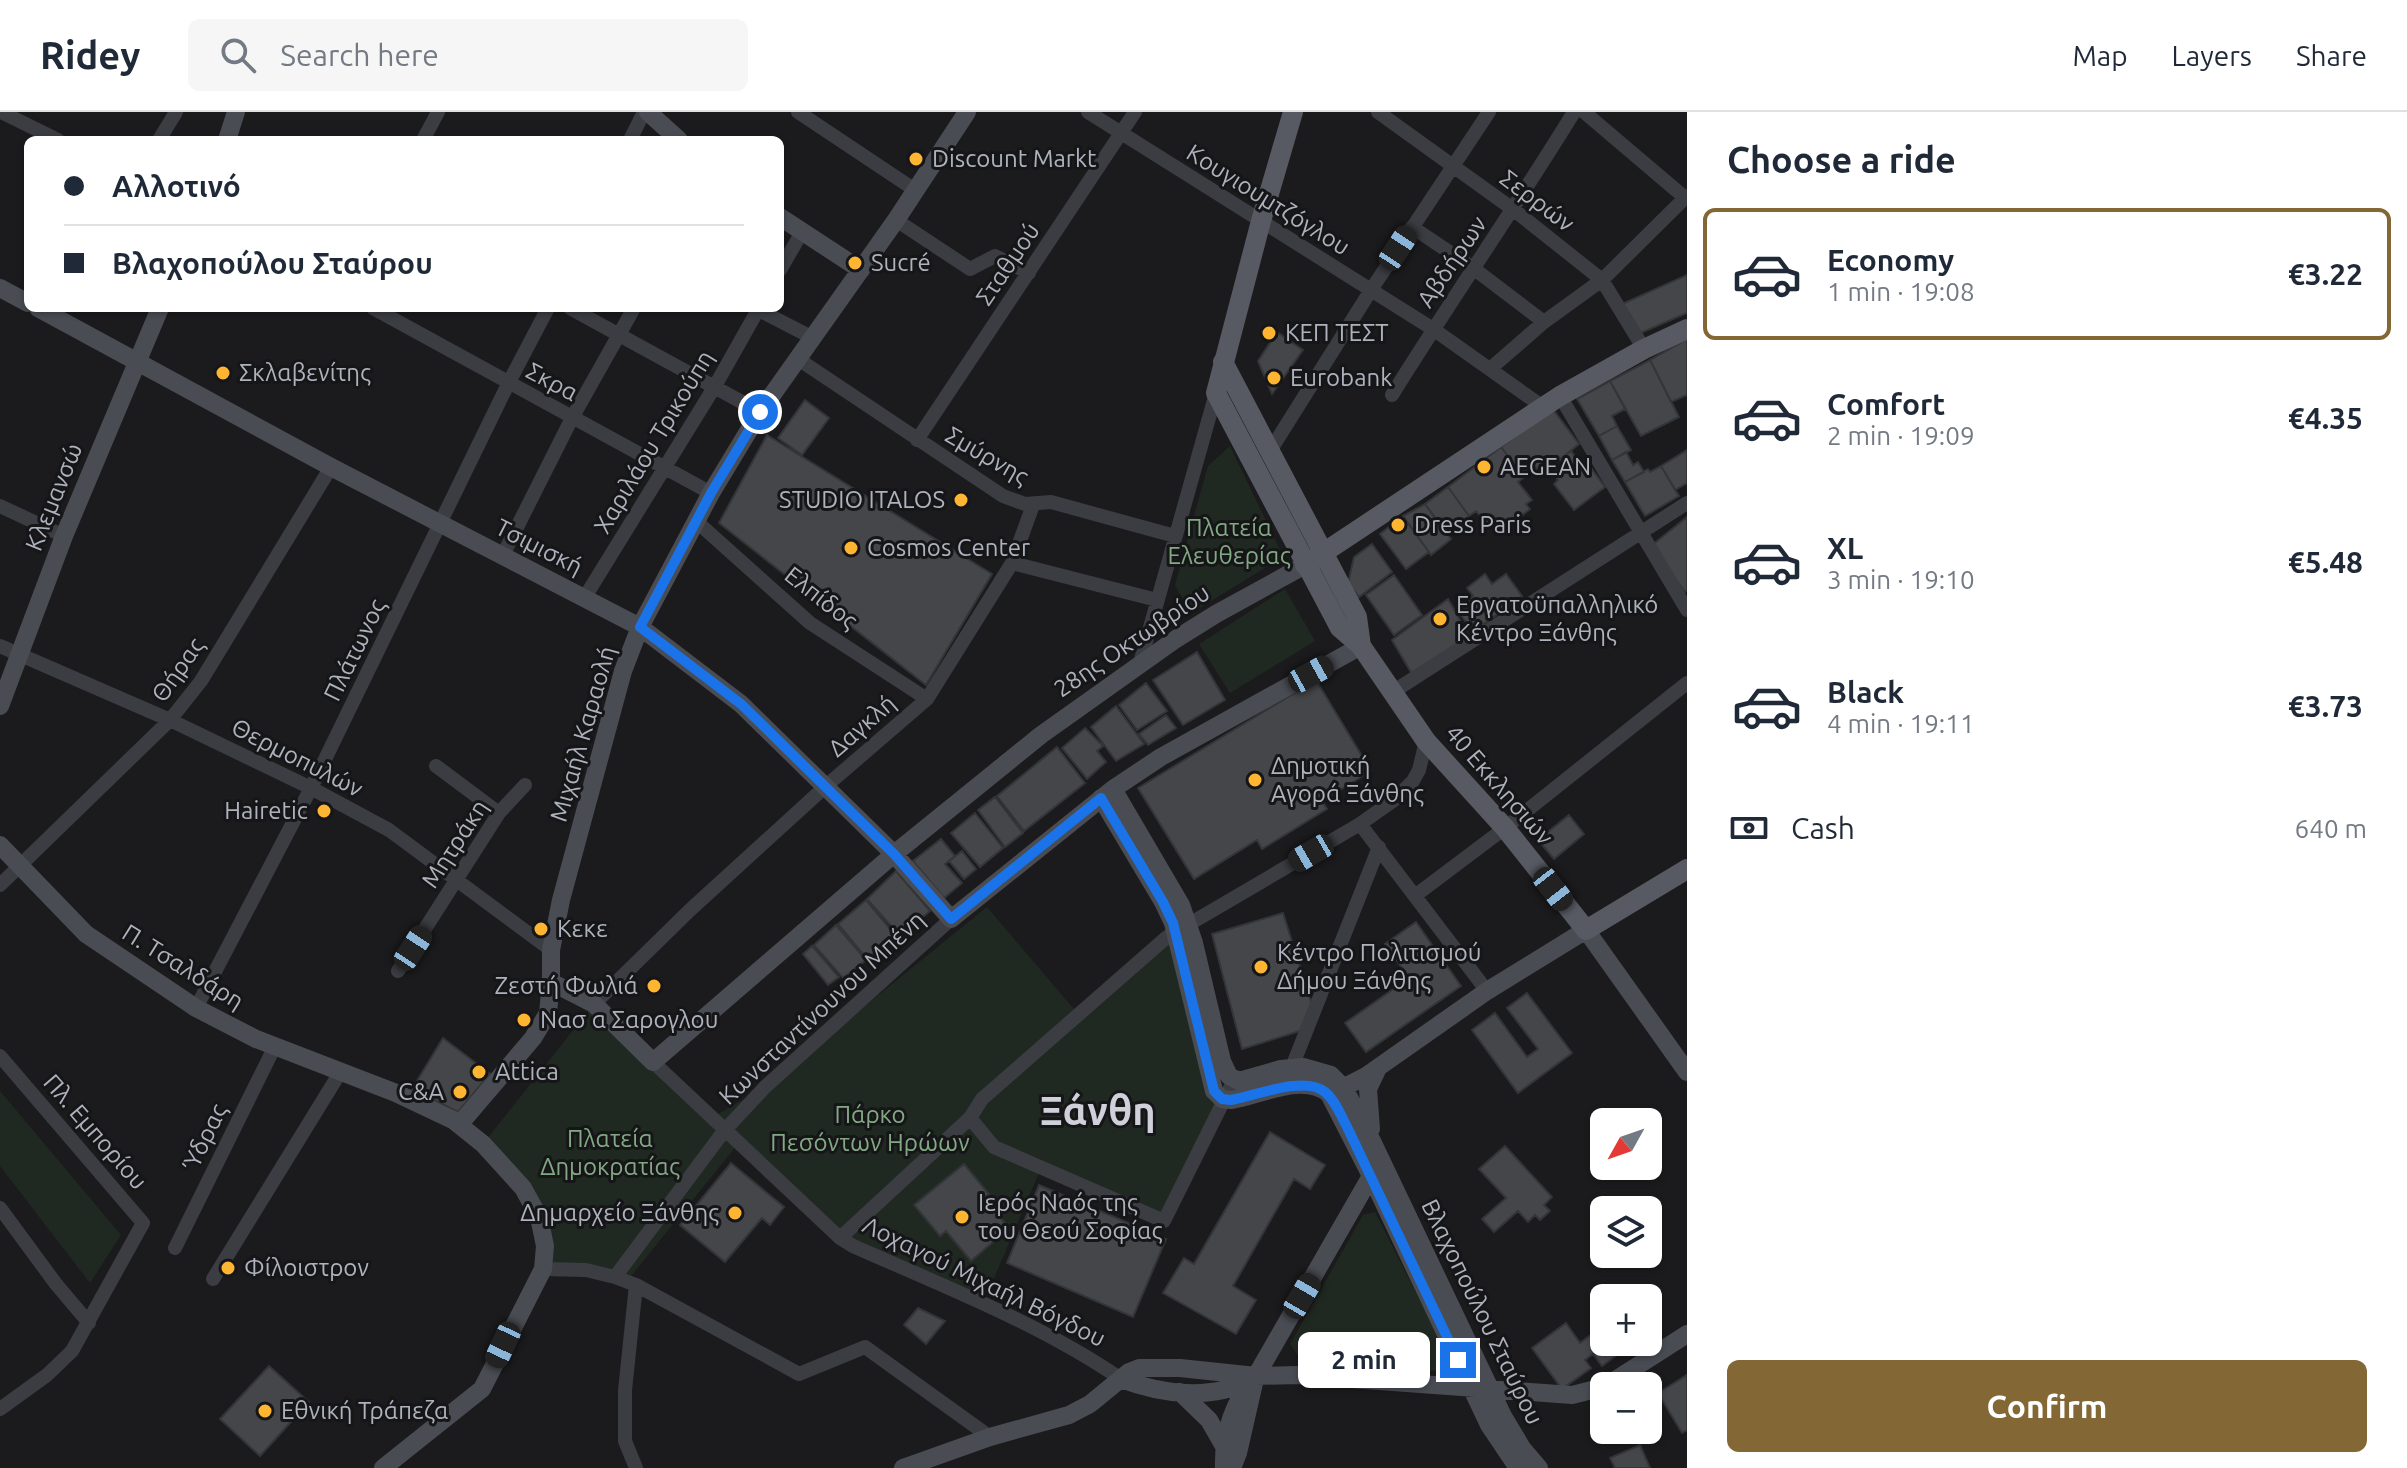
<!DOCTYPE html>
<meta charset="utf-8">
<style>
body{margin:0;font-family:Ubuntu,sans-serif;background:#f6f6f7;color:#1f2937;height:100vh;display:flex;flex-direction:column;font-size:30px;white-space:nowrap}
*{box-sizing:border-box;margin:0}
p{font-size:26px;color:#747a83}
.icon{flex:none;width:44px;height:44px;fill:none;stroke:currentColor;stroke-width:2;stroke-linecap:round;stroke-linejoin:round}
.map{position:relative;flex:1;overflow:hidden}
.sheet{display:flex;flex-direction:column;background:#fff;width:720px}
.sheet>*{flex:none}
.top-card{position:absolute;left:24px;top:24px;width:760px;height:176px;border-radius:12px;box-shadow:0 2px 6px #0004;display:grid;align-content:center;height:176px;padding:0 40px;background:#fff}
.needle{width:52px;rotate:230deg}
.buttons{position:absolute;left:1590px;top:996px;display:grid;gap:16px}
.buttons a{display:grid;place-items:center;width:72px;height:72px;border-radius:12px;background:#fff;box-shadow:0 2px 6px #0004;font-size:40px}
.end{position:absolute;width:36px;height:36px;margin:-18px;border:10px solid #1a73e8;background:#fff;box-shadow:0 0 0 4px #fff}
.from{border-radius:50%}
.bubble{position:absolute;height:56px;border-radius:12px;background:#fff;box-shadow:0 2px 6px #0004;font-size:26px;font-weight:700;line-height:56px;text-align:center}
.car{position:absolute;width:24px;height:48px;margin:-24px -12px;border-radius:10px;box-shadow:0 0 6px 2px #0007;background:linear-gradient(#222 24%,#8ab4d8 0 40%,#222 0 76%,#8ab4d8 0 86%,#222 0)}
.top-card b{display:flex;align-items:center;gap:28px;height:76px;font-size:30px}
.top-card b+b{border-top:2px solid #e0e1e3}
.top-card i{width:20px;height:20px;background:#1f2937}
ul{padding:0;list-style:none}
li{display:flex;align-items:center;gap:24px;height:132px;margin:0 16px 12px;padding:0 24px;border:4px solid transparent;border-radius:12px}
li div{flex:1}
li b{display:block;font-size:30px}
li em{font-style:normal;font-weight:700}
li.active{border-color:#836835}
li>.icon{width:72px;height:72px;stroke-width:1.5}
h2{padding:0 40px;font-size:36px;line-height:96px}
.pay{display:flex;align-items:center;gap:20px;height:88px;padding:0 40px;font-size:30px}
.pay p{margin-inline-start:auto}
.action{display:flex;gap:16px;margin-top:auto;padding:16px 40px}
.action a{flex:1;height:92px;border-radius:12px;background:#836835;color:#fff;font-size:32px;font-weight:700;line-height:92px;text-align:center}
header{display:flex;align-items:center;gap:48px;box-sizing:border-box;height:112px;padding:0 40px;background:#fff;border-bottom:2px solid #e0e1e3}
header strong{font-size:38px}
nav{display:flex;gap:44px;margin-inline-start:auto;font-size:28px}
.search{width:560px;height:72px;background:#f6f6f7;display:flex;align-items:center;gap:20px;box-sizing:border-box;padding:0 28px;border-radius:12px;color:#747a83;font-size:30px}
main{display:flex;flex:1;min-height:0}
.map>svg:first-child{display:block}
.green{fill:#202921}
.building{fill:#45464a;stroke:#343539;stroke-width:2}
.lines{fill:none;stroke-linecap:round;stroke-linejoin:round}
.street{stroke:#3b3d43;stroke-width:14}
.secondary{stroke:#494c53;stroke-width:18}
.primary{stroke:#575a62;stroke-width:20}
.route{stroke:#1a73e8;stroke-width:10}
.poi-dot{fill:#feb632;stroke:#161618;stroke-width:3}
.labels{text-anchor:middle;stroke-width:6;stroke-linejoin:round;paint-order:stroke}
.poi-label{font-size:24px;fill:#adb2bd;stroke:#161618;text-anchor:start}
.street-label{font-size:24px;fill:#adb2bd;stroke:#161618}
.park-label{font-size:24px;fill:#83a984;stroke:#161618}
.town-label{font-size:40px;font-weight:bold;fill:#ced1d9;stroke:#161618}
</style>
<header>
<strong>Ridey</strong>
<div class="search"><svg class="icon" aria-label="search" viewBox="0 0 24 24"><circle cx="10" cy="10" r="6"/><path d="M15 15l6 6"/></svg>Search here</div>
<nav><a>Map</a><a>Layers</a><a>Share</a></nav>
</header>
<main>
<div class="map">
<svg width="1687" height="1356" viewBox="0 0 1687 1356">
<rect width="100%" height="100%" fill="#1b1b1d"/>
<path class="green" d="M1230 334 1281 440V446L1198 497 1183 487 1175 473 1208 354Z
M1285 477 1315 529 1230 581 1199 532Z
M987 795 1078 902 1176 820 1219 985 1164 1109 1041 1056 983 1192 840 1126 738 1032 627 1169 543 1157 539 1105 483 1032 594 892 711 1006 765 975Z
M0 979 121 1123 90 1171 0 1054Z
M1375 1100 1444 1236 1445 1244 1435 1259 1307 1257 1290 1232 1363 1103Z"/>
<path class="building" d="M1687 163V201L1636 223 1622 192Z
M1277 220 1303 238 1272 282 1258 249Z
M1687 227V283L1671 290 1650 248Z
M1650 248 1679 305 1641 324 1610 269Z
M1610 269 1625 297 1612 304 1617 314 1599 324 1577 287Z
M805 288 829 306 802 343 778 326Z
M1552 296 1579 332 1553 353 1549 348 1536 357 1528 346 1522 351 1529 361 1524 365 1501 335Z
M1617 314 1631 338 1612 348 1599 324Z
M767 323 992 462 926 573 719 411Z
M1501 335 1524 365 1518 370 1532 388 1526 392 1530 397 1507 415 1504 412 1496 418 1491 411 1488 414 1476 399 1469 404 1448 375Z
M1687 338V371L1675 378 1661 354Z
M1571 339 1584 356 1589 353 1605 375 1574 398 1554 372 1558 368 1553 361 1564 352 1560 347Z
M1626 340 1633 353 1638 350 1644 360 1625 370 1612 348Z
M1661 354 1679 384 1645 404 1625 370 1648 357 1650 360Z
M1448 375 1469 404 1446 421 1425 392Z
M1425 392 1451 427 1431 443 1403 404Z
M1403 404 1429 440 1406 457 1380 422Z
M1687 405V478L1685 480 1651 434Z
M1372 432 1392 460 1359 485 1348 471 1354 445Z
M1485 462 1492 472 1506 462 1522 484 1473 520 1456 496 1473 484 1467 476Z
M1394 463 1422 503 1394 523 1366 483Z
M1448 487 1470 526 1412 562 1392 528Z
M1197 540 1225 588 1183 613 1153 568Z
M1316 568 1371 659 1322 689 1327 697 1262 737 1257 728 1194 767 1138 676Z
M1146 571 1167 599 1137 618 1119 593Z
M1116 594 1144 632 1116 649 1091 615Z
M1166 603 1176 616 1148 633 1139 622Z
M1085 616 1103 634 1097 639 1106 650 1087 667 1062 636Z
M1057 635 1085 671 1024 719 997 684Z
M995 685 1023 721 1005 735 978 698Z
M975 701 1003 736 980 755 951 721Z
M1569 703 1584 722 1554 747 1538 728Z
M941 727 955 744 945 752 962 771 944 786 913 749Z
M962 739 976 757 964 767 949 749Z
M896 759 930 799 900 824 867 787Z
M866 788 896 824 867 847 838 812Z
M1283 801 1312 893 1300 919 1242 937 1212 822Z
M1416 810 1461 874 1366 940 1345 911 1409 866 1385 832Z
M836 813 866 848 843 866 814 833Z
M812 834 839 865 828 873 803 842Z
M1527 881 1572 941 1518 981 1472 918 1495 901 1527 945 1538 937 1507 896Z
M443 926 490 962 458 1000 412 977Z
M1270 1020 1325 1053 1310 1077 1294 1067 1233 1174 1256 1188 1236 1222 1163 1181 1184 1146 1194 1152Z
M1505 1034 1552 1085 1544 1093 1550 1099 1540 1108 1535 1103 1528 1110 1518 1099 1494 1120 1482 1107 1506 1086 1479 1057Z
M731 1051 784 1095 770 1113 762 1106 725 1150 680 1113Z
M964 1052 989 1082 984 1086 1009 1116 971 1149 946 1119 940 1124 914 1093Z
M1039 1073 1166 1127 1133 1205 1007 1151Z
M918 1196 945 1209 926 1232 904 1213Z
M1566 1211 1580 1231 1601 1215 1604 1219V1230L1616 1232 1622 1239 1602 1254 1593 1242 1585 1248 1591 1256 1562 1277 1532 1236Z
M269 1254 309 1290 260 1344 220 1307Z
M1687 1263V1318L1682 1321 1658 1281Z
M1615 1318H1641L1625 1331Z
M1640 1333 1650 1356H1615L1610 1346Z"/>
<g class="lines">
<path class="street" d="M1 0 58 28
M798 0 915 78
M1088 0 1433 217 1543 295
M1378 0 1514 98 1602 168 1644 237
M1584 0 1684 85
M159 28 176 0
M423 28 438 0
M630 28 644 0
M896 108 970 157 995 144 1029 161
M1412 115 1473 156 1544 210
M780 158 802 120
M373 196 711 381
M570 196 760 300
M755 196 813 226
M798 247 1003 384 1025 392 1051 390 1175 424
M1491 256 1544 210 1602 168 1687 84
M1392 283C1451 188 1515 96 1574 0
M1560 284 1687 498
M917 328 1135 0
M1270 339 1371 178 1489 0
M0 394 64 424
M696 409 810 511 927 587
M503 443 572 306 634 196
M1012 451 1157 488
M585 485 715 274 759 196
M0 534 170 608 311 676 389 718 551 838
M1140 551 1216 281
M1391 581 1687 391
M436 654 499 701
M1360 712 1487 879
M0 773 170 608 201 569 331 355
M1416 783 1505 716 1687 571
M398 859 499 701 525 673
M594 892 690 798 826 674 927 587 1012 451 1033 393
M196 896 311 676 508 272 548 196
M0 944 143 1111 72 1239 47 1263 0 1297
M653 950 840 1126 853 1134C943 1174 1039 1211 1121 1267
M1292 955 1379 735
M970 1006 994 1035 1164 1109 1234 968
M0 1096 56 1172 89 1211
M840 1126 970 1006 982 987 1167 825 1360 712 1394 688 1413 669 1419 658 1426 629
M175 1136 275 934
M543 1157 586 1158 615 1165 724 1019 765 975 951 807
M615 1165 636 1173 799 1262 865 1235 990 1325
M213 1167 341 959
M636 1356 625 1329V1278L636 1173"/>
<path class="secondary" d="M648 0 679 28
M227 28 236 0
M780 105 861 158
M0 176 28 191
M38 196 331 355 640 515 741 592 894 742 951 807 1113 677 1161 645 1361 534
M0 594 64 424 160 196
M1113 677 1181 793 1194 831 1222 949 1229 964 1239 969 1281 957 1303 955 1331 963 1344 976 1373 1031 1503 1304 1522 1336 1539 1356
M1101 686 1163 790 1173 811 1214 979 1222 987 1231 988C1259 984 1303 960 1329 982L1371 1064 1489 1313 1518 1356
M0 733 86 822 196 896 256 927 396 981 453 1008 483 1032 523 1076 539 1105 545 1134 543 1157 482 1277 383 1356
M551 870 594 892 653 950 894 742 1041 623 1176 527 1216 502 1305 453
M1335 980 1366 964 1487 879 1586 818 1687 960
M459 1013 533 926 548 901 551 870V838L561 788 623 559 640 515 711 381 760 300 896 108 967 0
M1371 1017 1368 977 1377 958
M1121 1267C1161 1282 1211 1289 1250 1268
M1606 1274 1687 1222
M1180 1280 1209 1308 1225 1336
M903 1356 990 1325 1069 1303 1090 1292 1129 1260 1139 1256H1180L1256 1264 1297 1263 1572 1283 1604 1275
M1224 1356C1223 1322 1233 1289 1256 1264L1371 1064 1372 1055
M1232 1356 1238 1341 1254 1271"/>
<path class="primary" d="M1293 0 1261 109 1216 281 1340 516 1361 534 1426 629 1505 716 1586 818 1687 757
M1223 250 1357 505 1361 534
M1305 453 1560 284 1644 237 1687 217"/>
</g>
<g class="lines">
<path class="route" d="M760 300 711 381 640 515 741 592 894 742 951 807 1101 686 1163 790 1173 811 1214 979 1222 987 1231 988C1255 984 1304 963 1325 980 1336 989 1342 1006 1349 1019L1458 1248"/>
</g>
<g class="poi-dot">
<circle cx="916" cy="47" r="8"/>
<circle cx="855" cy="151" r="8"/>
<circle cx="1269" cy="221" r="8"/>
<circle cx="223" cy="261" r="8"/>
<circle cx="1274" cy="266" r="8"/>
<circle cx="1484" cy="355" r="8"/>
<circle cx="961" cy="388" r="8"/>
<circle cx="1398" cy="413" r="8"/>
<circle cx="851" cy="436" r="8"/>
<circle cx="1440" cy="507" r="8"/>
<circle cx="1255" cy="668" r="8"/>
<circle cx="324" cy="699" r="8"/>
<circle cx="541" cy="817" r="8"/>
<circle cx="1261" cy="855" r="8"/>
<circle cx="654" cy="874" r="8"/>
<circle cx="524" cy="908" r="8"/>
<circle cx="479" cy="960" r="8"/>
<circle cx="460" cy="980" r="8"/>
<circle cx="735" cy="1101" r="8"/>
<circle cx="962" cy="1105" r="8"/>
<circle cx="228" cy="1156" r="8"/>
<circle cx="265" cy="1299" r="8"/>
</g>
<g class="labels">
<g class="poi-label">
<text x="932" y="55">Discount Markt</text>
<text x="871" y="159">Sucré</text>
<text x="1285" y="229">ΚΕΠ ΤΕΣΤ</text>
<text x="239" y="269">Σκλαβενίτης</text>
<text x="1290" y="274">Eurobank</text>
<text x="1500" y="363">AEGEAN</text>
<text x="945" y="396" text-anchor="end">STUDIO ITALOS</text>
<text x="1414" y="421">Dress Paris</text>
<text x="867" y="444">Cosmos Center</text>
<text x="1456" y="501">Εργατοϋπαλληλικό<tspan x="1456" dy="28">Κέντρο Ξάνθης</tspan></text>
<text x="1271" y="662">Δημοτική<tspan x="1271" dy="28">Αγορά Ξάνθης</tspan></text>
<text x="308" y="707" text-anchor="end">Hairetic</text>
<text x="557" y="825">Κεκε</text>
<text x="1277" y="849">Κέντρο Πολιτισμού<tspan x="1277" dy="28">Δήμου Ξάνθης</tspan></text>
<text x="638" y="882" text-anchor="end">Ζεστή Φωλιά</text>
<text x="540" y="916">Νασ α Σαρογλου</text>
<text x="495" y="968">Attica</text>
<text x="444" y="988" text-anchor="end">C&amp;A</text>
<text x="978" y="1099">Ιερός Ναός της<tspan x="978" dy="28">του Θεού Σοφίας</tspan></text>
<text x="719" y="1109" text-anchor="end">Δημαρχείο Ξάνθης</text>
<text x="244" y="1164">Φίλοιστρον</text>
<text x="281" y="1307">Εθνική Τράπεζα</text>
</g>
<g class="street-label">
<text transform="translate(1268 88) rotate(32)" y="8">Κουγιουμτζόγλου</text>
<text transform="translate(1537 89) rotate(37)" y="8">Σερρών</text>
<text transform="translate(1452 150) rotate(-56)" y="8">Αβδήρων</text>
<text transform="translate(1008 152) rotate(-56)" y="8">Σταθμού</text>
<text transform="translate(552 270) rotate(28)" y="8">Σκρα</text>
<text transform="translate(654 330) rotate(-59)" y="8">Χαριλάου Τρικούπη</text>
<text transform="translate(987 344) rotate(30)" y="8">Σμύρνης</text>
<text transform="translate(54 385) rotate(-68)" y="8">Κλεμανσώ</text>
<text transform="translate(539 435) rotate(27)" y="8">Τσιμισκή</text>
<text transform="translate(821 486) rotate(38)" y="8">Ελπίδος</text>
<text transform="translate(1132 529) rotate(-34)" y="8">28ης Οκτωβρίου</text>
<text transform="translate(355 538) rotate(-64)" y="8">Πλάτωνος</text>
<text transform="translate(178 558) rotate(-55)" y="8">Θήρας</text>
<text transform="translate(862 614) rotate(-41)" y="8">Δαγκλή</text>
<text transform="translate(583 622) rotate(-74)" y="8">Μιχαήλ Καραολή</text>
<text transform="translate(297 646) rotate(27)" y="8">Θερμοπυλών</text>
<text transform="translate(1499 673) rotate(49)" y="8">40 Εκκλησιών</text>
<text transform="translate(455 732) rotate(-57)" y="8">Μητράκη</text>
<text transform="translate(183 855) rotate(32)" y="8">Π. Τσαλδάρη</text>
<text transform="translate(822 896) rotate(-43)" y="8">Κωνσταντίνουνου Μπένη</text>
<text transform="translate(95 1020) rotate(49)" y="8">Πλ. Εμπορίου</text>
<text transform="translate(205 1025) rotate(-64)" y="8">Ύδρας</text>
<text transform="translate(984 1170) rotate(26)" y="8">Λοχαγού Μιχαήλ Βόγδου</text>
<text transform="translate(1482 1200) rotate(64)" y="8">Βλαχοπούλου Σταύρου</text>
</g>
<g class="park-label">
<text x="1229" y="424">Πλατεία<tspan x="1229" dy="28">Ελευθερίας</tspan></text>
<text x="870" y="1011">Πάρκο<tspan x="870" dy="28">Πεσόντων Ηρώων</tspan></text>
<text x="610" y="1035">Πλατεία<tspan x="610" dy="28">Δημοκρατίας</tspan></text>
</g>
<g class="town-label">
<text x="1098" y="1013">Ξάνθη</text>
</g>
</g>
</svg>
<div class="buttons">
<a><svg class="needle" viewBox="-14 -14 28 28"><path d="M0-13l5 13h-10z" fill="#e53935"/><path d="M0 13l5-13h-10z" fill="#747a83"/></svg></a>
<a><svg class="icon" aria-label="layers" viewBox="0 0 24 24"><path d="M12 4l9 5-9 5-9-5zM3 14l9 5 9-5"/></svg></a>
<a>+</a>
<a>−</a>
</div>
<i class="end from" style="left:760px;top:300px"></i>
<i class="end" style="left:1458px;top:1248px"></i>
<div class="bubble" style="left:1298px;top:1220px;width:132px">2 min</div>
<i class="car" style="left:1398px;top:136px;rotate:33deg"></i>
<i class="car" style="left:1311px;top:562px;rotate:61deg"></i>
<i class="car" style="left:1311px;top:741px;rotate:240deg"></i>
<i class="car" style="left:1553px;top:777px;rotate:142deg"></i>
<i class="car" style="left:413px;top:836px;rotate:33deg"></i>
<i class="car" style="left:1302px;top:1184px;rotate:30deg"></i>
<i class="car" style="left:503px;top:1233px;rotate:205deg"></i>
<div class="top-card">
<b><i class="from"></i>Αλλοτινό</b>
<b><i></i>Βλαχοπούλου Σταύρου</b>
</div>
</div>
<section class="sheet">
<h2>Choose a ride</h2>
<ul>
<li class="active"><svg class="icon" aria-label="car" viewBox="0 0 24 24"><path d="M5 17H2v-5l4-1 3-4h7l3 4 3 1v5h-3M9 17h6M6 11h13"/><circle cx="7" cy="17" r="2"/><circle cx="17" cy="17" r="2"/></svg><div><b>Economy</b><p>1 min · 19:08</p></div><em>€3.22</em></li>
<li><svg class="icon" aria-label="car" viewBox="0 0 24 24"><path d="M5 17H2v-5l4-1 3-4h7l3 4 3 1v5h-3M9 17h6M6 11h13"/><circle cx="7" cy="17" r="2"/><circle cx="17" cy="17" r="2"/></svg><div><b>Comfort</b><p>2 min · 19:09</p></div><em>€4.35</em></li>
<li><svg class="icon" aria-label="car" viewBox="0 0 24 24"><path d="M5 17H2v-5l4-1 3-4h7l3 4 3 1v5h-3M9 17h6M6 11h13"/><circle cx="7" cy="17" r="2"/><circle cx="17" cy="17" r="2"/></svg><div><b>XL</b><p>3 min · 19:10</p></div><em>€5.48</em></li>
<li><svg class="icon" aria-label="car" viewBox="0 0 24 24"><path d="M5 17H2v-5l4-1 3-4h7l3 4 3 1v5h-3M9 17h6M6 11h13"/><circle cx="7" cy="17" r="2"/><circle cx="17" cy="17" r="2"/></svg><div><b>Black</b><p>4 min · 19:11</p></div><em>€3.73</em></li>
</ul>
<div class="pay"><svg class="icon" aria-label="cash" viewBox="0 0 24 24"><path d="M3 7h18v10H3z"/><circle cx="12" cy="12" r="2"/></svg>Cash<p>640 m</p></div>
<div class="action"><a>Confirm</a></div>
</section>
</main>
